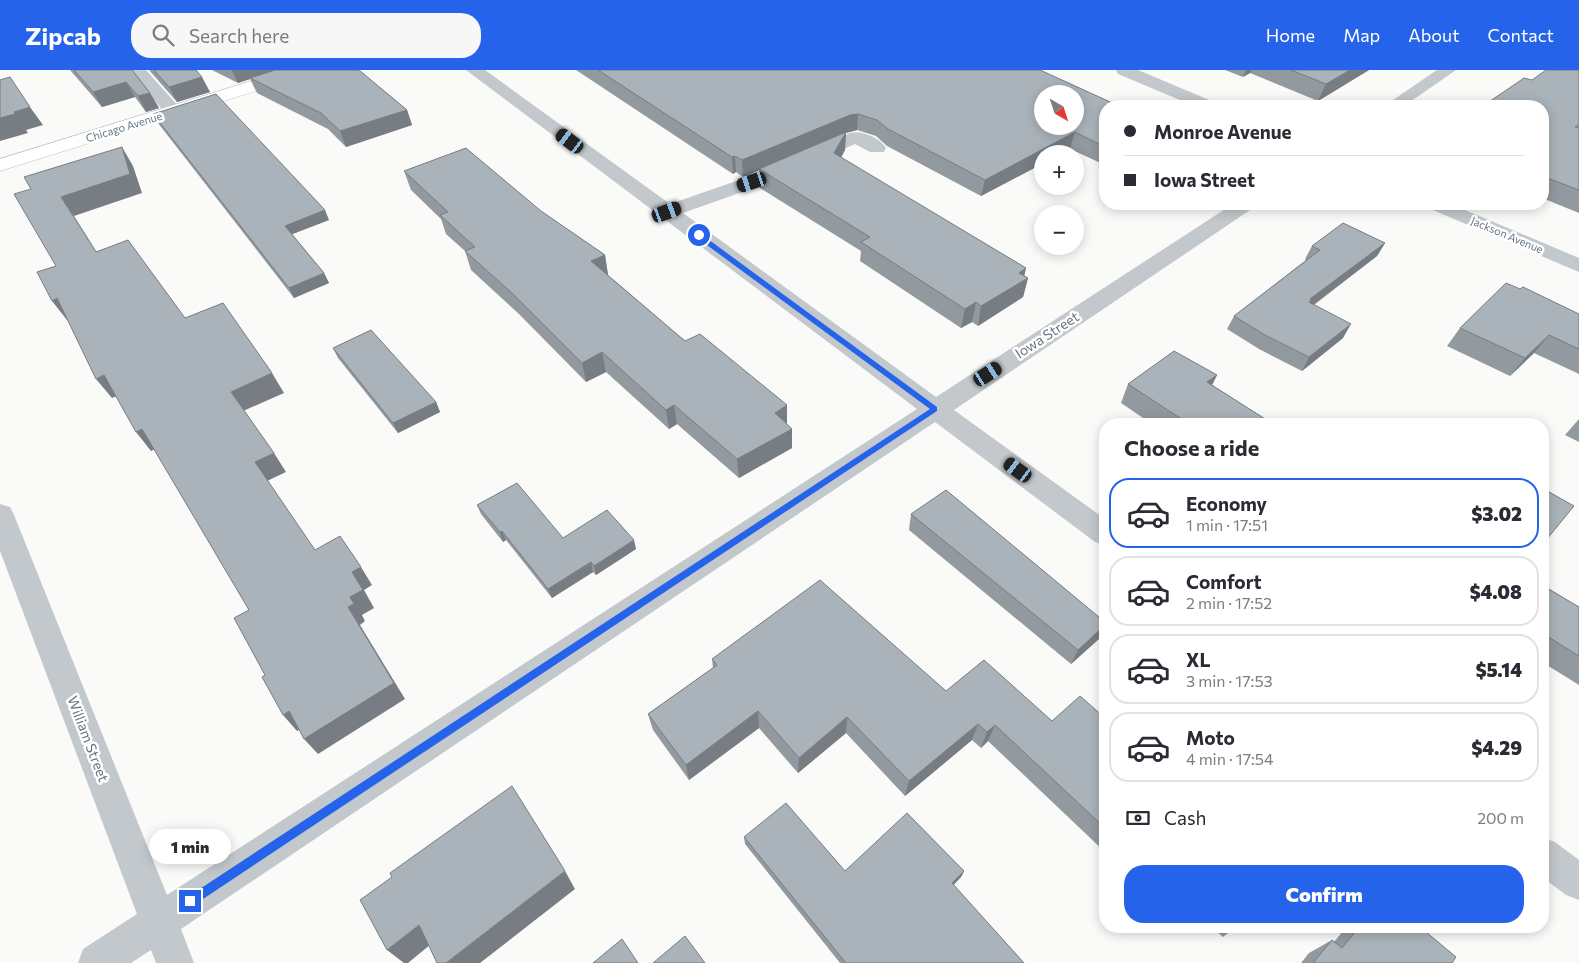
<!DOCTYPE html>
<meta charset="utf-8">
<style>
body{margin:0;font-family:Commissioner,sans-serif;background:#f7f7f7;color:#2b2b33;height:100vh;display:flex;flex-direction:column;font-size:19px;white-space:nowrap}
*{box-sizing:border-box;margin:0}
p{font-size:16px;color:#7c7c81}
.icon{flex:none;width:28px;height:28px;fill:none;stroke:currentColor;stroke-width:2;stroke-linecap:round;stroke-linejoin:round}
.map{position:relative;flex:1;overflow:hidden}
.drawer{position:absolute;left:1099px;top:348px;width:450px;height:515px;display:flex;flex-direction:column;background:#fff;border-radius:20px;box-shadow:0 2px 12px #0003}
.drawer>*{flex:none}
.hud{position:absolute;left:1099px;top:30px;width:450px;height:110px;border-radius:20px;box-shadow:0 2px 12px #0003;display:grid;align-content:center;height:110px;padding:0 25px;background:#fff}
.needle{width:32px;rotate:141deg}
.buttons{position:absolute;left:1034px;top:15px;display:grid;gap:10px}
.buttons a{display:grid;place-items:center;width:50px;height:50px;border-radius:50%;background:#fff;box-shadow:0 2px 12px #0003;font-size:25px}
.end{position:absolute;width:22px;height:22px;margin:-11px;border:6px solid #2563eb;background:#fff;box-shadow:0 0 0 2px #fff}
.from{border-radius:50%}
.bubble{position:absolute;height:35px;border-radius:18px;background:#fff;box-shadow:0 2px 12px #0003;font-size:16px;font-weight:800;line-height:35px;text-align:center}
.car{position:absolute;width:15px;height:30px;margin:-15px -8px;border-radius:6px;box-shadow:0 0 4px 1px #0007;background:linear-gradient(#222 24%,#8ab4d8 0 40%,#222 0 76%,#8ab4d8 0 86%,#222 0)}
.hud b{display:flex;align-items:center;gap:18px;height:48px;font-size:19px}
.hud b+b{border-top:1px solid #e1e1e2}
.hud i{width:12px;height:12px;background:#2b2b33}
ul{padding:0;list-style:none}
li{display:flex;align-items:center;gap:15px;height:70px;margin:0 10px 8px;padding:0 15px;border:2px solid #e1e1e2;border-radius:20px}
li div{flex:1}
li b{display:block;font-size:19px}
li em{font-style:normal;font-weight:800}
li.active{border-color:#2563eb}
li>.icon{width:45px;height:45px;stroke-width:1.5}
h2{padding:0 25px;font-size:22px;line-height:60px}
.pay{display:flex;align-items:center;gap:12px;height:55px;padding:0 25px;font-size:19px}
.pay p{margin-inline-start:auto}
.cta{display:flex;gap:10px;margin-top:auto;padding:10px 25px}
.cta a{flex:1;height:58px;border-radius:20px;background:#2563eb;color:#fff;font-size:20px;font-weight:800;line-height:58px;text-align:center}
header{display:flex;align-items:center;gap:30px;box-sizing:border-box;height:70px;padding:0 25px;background:#2563eb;color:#fff}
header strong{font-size:24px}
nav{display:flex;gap:28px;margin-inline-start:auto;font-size:18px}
.search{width:350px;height:45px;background:#f7f7f7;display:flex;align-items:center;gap:12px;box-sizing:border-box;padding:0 18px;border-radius:20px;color:#7c7c81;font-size:19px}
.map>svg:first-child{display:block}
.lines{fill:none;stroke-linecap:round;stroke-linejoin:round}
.major-casing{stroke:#b5babe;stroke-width:1}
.minor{fill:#c3c8cc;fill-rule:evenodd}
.major{fill:#fff;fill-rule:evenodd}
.wall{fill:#929a9f}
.shaded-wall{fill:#777d82}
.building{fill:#aab3b9;stroke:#777d82;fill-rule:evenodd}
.route{fill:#2563eb}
.labels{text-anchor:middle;stroke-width:5;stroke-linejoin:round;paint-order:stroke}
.far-street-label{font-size:11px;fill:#657683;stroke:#fff}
.street-label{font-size:14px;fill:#657683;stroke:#fff}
</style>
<header>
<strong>Zipcab</strong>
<div class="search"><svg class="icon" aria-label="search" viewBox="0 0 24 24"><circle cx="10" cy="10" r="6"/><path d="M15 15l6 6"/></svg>Search here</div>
<nav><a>Home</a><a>Map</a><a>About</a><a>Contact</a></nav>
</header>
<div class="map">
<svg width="1579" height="893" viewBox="0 0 1579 893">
<rect width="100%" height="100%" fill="#fafaf8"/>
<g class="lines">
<defs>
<path id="major" d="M287 0H312L310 4 0 101V89Z"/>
</defs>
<use href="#major" class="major-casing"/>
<path class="minor" d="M129 0H146L179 37 182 41 179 45H167Z
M466 0H485L670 134 745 108 850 63C861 60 880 68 886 78L884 82H870L855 74 759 116 683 143 936 327 1233 134H1256L1253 138 954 340 1105 449V475L1095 472 935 352 181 859 194 893H156L151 880 131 893H78L83 879 137 844 0 481V434L10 437 14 445 167 825 917 339Z
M1116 0H1138L1214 32 1217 36H1194L1118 4Z
M1437 0H1456L1404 36H1384Z
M1425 134H1451L1579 188V202L1428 138Z
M1542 767 1555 772 1579 790V830L1566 825 1542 807Z"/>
<use href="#major" class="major"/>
</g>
<path class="wall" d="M70 0H132L150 23 159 38 146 42 135 27 102 37Z
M149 0H196L210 22 177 32Z
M212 0H359L407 40 412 55 346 77 328 59 257 23 250 9 238 13Z
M576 0H1040L1105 36V95L1070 79 981 126 887 76 876 66 857 60 846 63 845 80 841 88 1026 198 1024 206 1028 208 1023 227 978 256 972 252 961 258 860 191 861 181 760 118 759 100 743 107 736 102 733 104Z
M1225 0H1369L1318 31 1250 3 1243 7Z
M1579 0V143L1542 128V36L1532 10Z
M153 44 329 150 292 164 324 203 329 213 294 228 158 53Z
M404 101 541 141 605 185 608 205 685 271 792 359V378L739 408 677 354 669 359 606 302 586 312 519 244 471 200 465 181 446 164 441 149 411 120Z
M1385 173 1377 186 1314 235 1343 268 1302 301 1259 279 1227 259 1234 246 1306 190 1305 189 1312 176Z
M1579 244V304L1534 283 1510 306 1447 276 1460 258Z
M333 278 436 332 440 342 398 363 338 288Z
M1217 305 1212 315 1273 354H1152L1121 333 1128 314Z
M1579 349V372L1565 365Z
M477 435 563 468 636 479 596 505 593 502 552 528 506 470 503 472 481 444Z
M911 444 1105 552V558L1100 568 1071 594 909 460Z
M1542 515 1579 537V615L1542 592Z
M712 589 946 621 1052 651 1105 648V782L988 671 981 678 972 670 905 726 846 663 798 703 759 658 689 710 653 660 648 644 713 598Z
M744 767 845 801H964L961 807 953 815 1024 893H840L745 774Z
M1211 856H1237L1223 867Z
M1347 856H1419L1452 893H1301L1309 883 1332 870 1334 872Z"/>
<path class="shaded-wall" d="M232 0H281L250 8V9L238 13Z
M1246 0H1252L1250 3 1243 7Z
M1350 0H1369L1318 31 1326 14Z
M202 7 210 22 177 32 169 17Z
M126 12 135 27 102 37 93 22Z
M150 23 159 38 146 42 138 26Z
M30 37 43 55 26 60 28 63 0 71V48L14 42Z
M407 40 412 55 346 77 340 61Z
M858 44 857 60 846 63 845 80 833 102 834 83 846 63 743 107 742 90 850 45Z
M1075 62 1070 79 1061 84H1042V94L981 126 985 110Z
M122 77 133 96 142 123 74 146 109 201 61 127Z
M735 86 736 102 733 104 732 87Z
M325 140 329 150 290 165 285 156Z
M1385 173 1377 186 1306 240 1310 229Z
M605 185 608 205 595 210 591 191Z
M1026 198 1023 211 1028 208 1023 227 978 256 981 236 1019 203Z
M324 203 329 213 294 228 289 218Z
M57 228 72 248 67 250 52 231Z
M976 232 972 252 961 258 965 239Z
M1351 254 1343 268 1302 301 1309 287Z
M1549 265 1534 283 1510 306 1525 288Z
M602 282 606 302 586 312 582 293Z
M272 303 284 323 243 341 231 322Z
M104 305 119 325 112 328 96 309Z
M1217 305 1208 323 1207 312Z
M436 332 440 342 398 363 393 353Z
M674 335 677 354 669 359 666 340Z
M787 335V354L775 343Z
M142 359 157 378 151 381 136 362Z
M792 359V378L739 408 737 389Z
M274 383 286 402 267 411 255 392Z
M502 461 506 470 503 472 500 462Z
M634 470 636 479 596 505 594 496Z
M591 492 593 502 552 528 548 519Z
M361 497 372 515 364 520 374 538 362 545 365 551 360 555 405 629 318 684 304 669 348 537 352 502Z
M1105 555V558L1100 568 1071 594 1078 580Z
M289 641 304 657 297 661 283 645Z
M758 641 759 658 689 710 686 695Z
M847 647 846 663 798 703 799 688Z
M978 654 972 670 905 726 909 711Z
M995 655 988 671 981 678 987 662Z
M565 801 575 819 480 893H446Z
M964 801 961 807 949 820 952 813Z
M419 855 436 870 408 893H404L387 880Z"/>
<path class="building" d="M74 0H132L150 23 138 26 126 12 93 22Z
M154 0H196L202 7 169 17Z
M275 0H359L407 40 340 61 321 43 250 8Z
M598 0H1040L1119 36H1105V77L1075 62 985 110 888 59 877 50 858 44 850 45 742 90 735 86 732 87ZM1042 24H1075V56H1042Z
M1291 0H1350L1326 14Z
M1546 0H1579V54L1575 57 1579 58V120L1542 106V36H1483L1524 8 1532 10Z
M10 7 30 37 14 42 15 44 0 48V10Z
M216 24 325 140 285 156 324 203 289 218 153 44Z
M846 62 834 83 1026 198 1019 203 1028 208 981 236 976 232 965 239 861 172 870 167 759 99Z
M122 77 130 104 61 127 96 182 128 170 185 248 223 233 272 303 231 322 274 383 255 392 315 480 340 466 361 497 352 502 363 520 350 527 354 534 348 537 394 613 304 669 289 641 283 645 262 607 265 605 234 548 249 540 142 359 136 362 104 305 96 309 57 228 52 231 37 202 56 196 14 124 31 119 24 107Z
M466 78 541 141 605 185 591 191 685 271 700 264 787 335 775 343 792 359 737 389 674 335 666 340 602 282 582 293 513 224 465 181 475 177 440 145 448 142 404 101Z
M1343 153 1385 173 1310 229 1312 230 1309 232 1351 254 1309 287 1265 265 1234 246 1320 180 1312 176Z
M1506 213 1520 219 1523 217 1579 244V279L1549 265 1525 288 1460 258Z
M371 260 436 332 393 353 333 278Z
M1174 281 1217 305 1207 312 1273 354H1189L1128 314Z
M1414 350 1421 354H1410Z
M517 413 563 468 607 440 634 470 594 496 591 492 548 519 502 461 500 462 477 435Z
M1542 418 1574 436 1542 475Z
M946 420 1105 552V555L1078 580 911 444Z
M820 510 946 621 984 590 1052 651 1080 626 1105 648V758L995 655 987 662 978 654 909 711 847 647 799 688 758 641 686 695 648 644 717 595 712 589Z
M1542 515 1579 537V586L1542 563Z
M512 716 565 801 446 893H437L419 855 387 880 360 830 392 807 390 803Z
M786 733 845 801 907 743 964 801 952 813 1024 893H846L744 767Z
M1360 856H1419L1456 887 1452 893H1313L1332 870 1342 878Z
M685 866 705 893H653Z
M622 869 638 893H593Z"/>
<path class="route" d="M696 164H701L937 337V341L194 835H186V828L930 339 696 167Z"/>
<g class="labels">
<g class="far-street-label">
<text transform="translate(124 57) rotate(-17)" y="4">Chicago Avenue</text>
<text transform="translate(1507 165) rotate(23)" y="4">Jackson Avenue</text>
</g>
<g class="street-label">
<text transform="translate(1047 265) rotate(-33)" y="5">Iowa Street</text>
<text transform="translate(88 669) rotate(69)" y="5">William Street</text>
</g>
</g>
</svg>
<div class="buttons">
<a><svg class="needle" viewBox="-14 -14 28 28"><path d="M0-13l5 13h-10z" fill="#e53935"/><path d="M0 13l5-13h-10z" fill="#7c7c81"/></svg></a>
<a>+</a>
<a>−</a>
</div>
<i class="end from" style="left:699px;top:165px"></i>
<i class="end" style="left:190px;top:831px"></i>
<div class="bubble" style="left:149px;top:759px;width:82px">1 min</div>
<i class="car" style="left:570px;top:71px;rotate:307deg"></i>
<i class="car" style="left:752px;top:112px;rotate:252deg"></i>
<i class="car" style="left:667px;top:142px;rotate:70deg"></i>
<i class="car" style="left:988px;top:304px;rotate:57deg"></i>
<i class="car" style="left:1018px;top:400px;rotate:306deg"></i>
<div class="hud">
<b><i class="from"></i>Monroe Avenue</b>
<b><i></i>Iowa Street</b>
</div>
<section class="drawer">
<h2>Choose a ride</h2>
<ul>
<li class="active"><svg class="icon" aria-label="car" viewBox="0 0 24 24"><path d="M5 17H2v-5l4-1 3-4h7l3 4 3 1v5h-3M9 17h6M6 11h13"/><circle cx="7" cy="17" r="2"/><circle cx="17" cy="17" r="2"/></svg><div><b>Economy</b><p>1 min · 17:51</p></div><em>$3.02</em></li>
<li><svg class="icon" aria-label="car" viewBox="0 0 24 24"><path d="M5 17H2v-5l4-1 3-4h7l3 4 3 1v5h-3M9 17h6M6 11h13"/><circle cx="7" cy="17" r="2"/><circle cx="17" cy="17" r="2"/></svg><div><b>Comfort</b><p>2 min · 17:52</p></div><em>$4.08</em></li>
<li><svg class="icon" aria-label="car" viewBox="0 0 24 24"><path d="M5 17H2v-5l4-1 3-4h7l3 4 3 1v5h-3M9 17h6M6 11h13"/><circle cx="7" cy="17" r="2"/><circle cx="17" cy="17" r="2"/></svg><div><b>XL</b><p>3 min · 17:53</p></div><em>$5.14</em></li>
<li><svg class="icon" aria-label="car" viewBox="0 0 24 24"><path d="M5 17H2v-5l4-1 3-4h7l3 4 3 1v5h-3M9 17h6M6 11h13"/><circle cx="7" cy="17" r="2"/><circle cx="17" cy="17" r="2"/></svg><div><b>Moto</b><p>4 min · 17:54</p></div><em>$4.29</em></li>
</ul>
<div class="pay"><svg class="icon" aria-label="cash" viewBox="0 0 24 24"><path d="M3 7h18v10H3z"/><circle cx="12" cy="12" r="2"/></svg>Cash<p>200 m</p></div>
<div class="cta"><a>Confirm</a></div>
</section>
</div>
